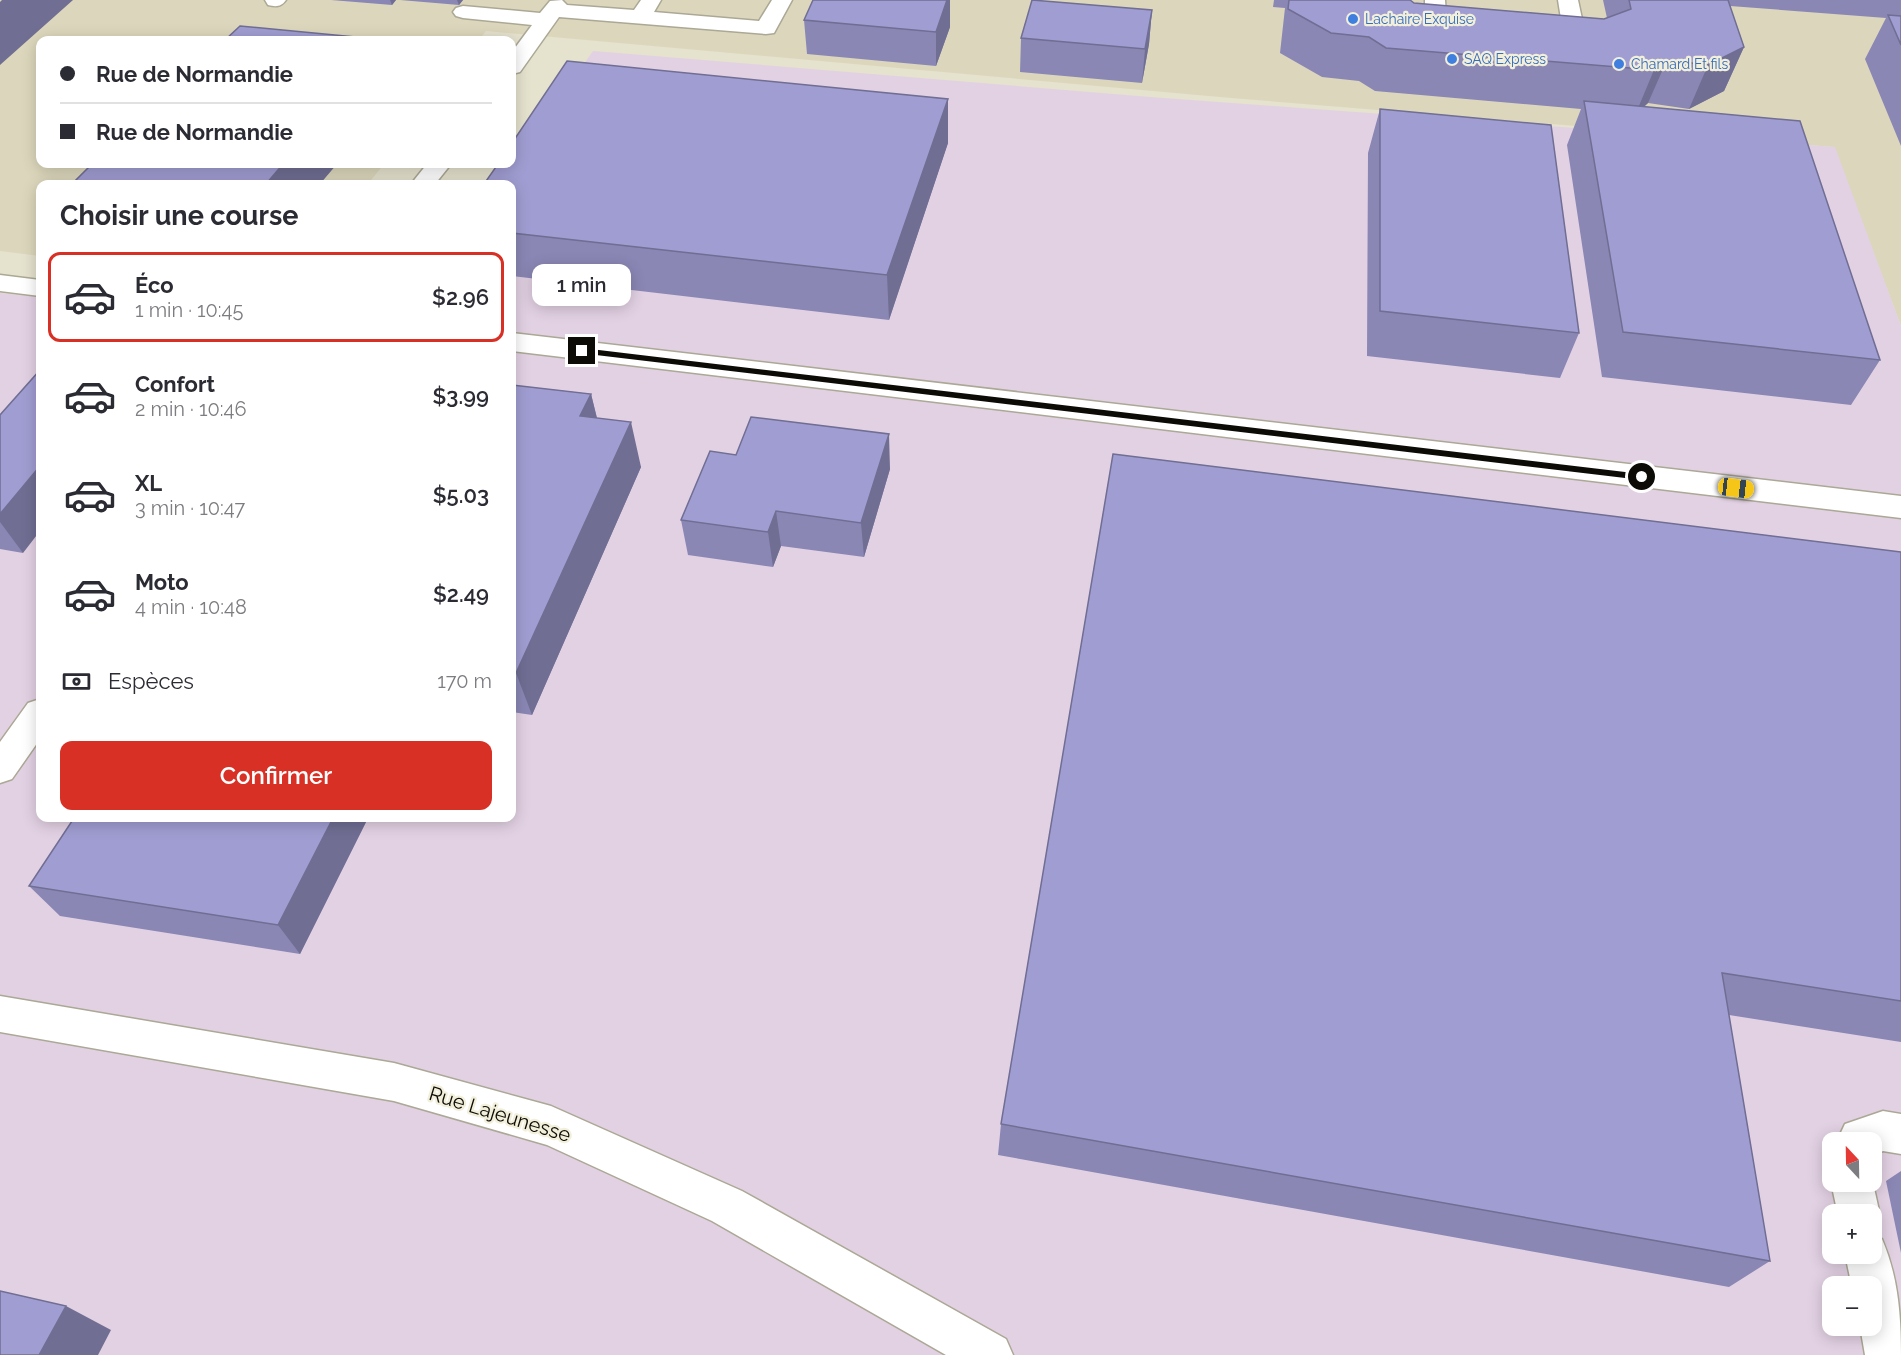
<!DOCTYPE html>
<html lang="fr">
<meta charset="utf-8">
<style>
body{margin:0;font-family:Raleway,sans-serif;background:#f2f2f3;color:#2b2b33;height:100vh;display:flex;flex-direction:column;font-size:22px;white-space:nowrap}
*{box-sizing:border-box;margin:0}
p{font-size:20px;color:#7c7c81}
.icon{flex:none;width:33px;height:33px;fill:none;stroke:currentColor;stroke-width:2;stroke-linecap:round;stroke-linejoin:round}
.map{position:relative;flex:1;overflow:hidden}
.side{position:absolute;left:36px;top:180px;width:480px;height:642px;display:flex;flex-direction:column;background:#fff;border-radius:12px;box-shadow:0 3px 15px #0003}
.side>*{flex:none}
.top-card{position:absolute;left:36px;top:36px;width:480px;height:132px;border-radius:12px;box-shadow:0 3px 15px #0003;display:grid;align-content:center;height:132px;padding:0 24px;background:#fff}
.needle{width:39px;rotate:338deg}
.fabs{position:absolute;left:1822px;top:1132px;display:grid;gap:12px}
.fabs a{display:grid;place-items:center;width:60px;height:60px;border-radius:12px;background:#fff;box-shadow:0 3px 15px #0003;font-size:30px}
.end{position:absolute;width:27px;height:27px;margin:-14px;border:8px solid #0d0b06;background:#fff;box-shadow:0 0 0 3px #fff}
.from{border-radius:50%}
.bubble{position:absolute;height:42px;border-radius:12px;background:#fff;box-shadow:0 3px 15px #0003;font-size:20px;font-weight:600;line-height:42px;text-align:center}
.car{position:absolute;width:18px;height:36px;margin:-18px -9px;border-radius:8px;box-shadow:0 0 4px 2px #0007;background:linear-gradient(#f5c518 24%,#345 0 40%,#f5c518 0 76%,#345 0 86%,#f5c518 0)}
.top-card b{display:flex;align-items:center;gap:21px;height:57px;font-size:22px}
.top-card b+b{border-top:2px solid #e1e1e2}
.top-card i{width:15px;height:15px;background:#2b2b33}
ul{padding:0;list-style:none}
li{display:flex;align-items:center;gap:18px;height:90px;margin:0 12px 9px;padding:0 12px;border:3px solid transparent;border-radius:12px}
li div{flex:1}
li b{display:block;font-size:22px}
li em{font-style:normal;font-weight:600}
li.current{border-color:#d93025}
li>.icon{width:54px;height:54px;stroke-width:1.5}
h2{padding:0 24px;font-size:27px;line-height:72px}
.pay{display:flex;align-items:center;gap:15px;height:66px;padding:0 24px;font-size:22px}
.pay p{margin-inline-start:auto}
.cta{display:flex;gap:12px;margin-top:auto;padding:12px 24px}
.cta a{flex:1;height:69px;border-radius:12px;background:#d93025;color:#fff;font-size:24px;font-weight:600;line-height:69px;text-align:center}
.map>svg:first-child{display:block}
.built{fill:#dcd7bc}
.industrial{fill:#e2d1e3;fill-rule:evenodd}
.lines{fill:none;stroke-linecap:round;stroke-linejoin:round}
.minor-casing{stroke:#aba895;stroke-width:3}
.minor{fill:#fff;fill-rule:evenodd}
.wall{fill:#8a87b5}
.shaded-wall{fill:#706e93}
.building{fill:#a09dd2;stroke:#706e93;stroke-width:1.5}
.route{fill:#0d0b06}
.shop-dot{fill:#3f7fe0;stroke:#f2efdb;stroke-width:2}
.labels{text-anchor:middle;stroke-width:4.5;stroke-linejoin:round;paint-order:stroke}
.far-shop-label{font-size:14px;fill:#366cbe;stroke:#f2efdb;text-anchor:start}
.near-street-label{font-size:20px;fill:#0d0b06;stroke:#f2efdb}
</style>
<div class="map">
<svg width="1901" height="1355" viewBox="0 0 1901 1355">
<rect width="100%" height="100%" fill="#e5e2ce"/>
<path class="built" d="M0 0H1901V326L1834 147 1231 98 486 31 479 40H40V164H384L368 184H40V256L0 251Z"/>
<path class="industrial" d="M593 51 1150 97 1835 147 1901 326V1355H0V293L40 297V818H512V184H500ZM1833 1143H1872V1182H1833ZM1833 1215H1872V1254H1833ZM1833 1287H1872V1326H1833Z"/>
<g class="lines">
<defs>
<path id="minor" d="M265 0H286C281 7 276 7 268 5Z
M562 0 567 5 634 10 641 0H661L654 12 759 21 772 0H792L774 33 766 34 559 17 520 72 512 74V52L532 25 463 18 456 16 453 12 456 8 463 6 540 13 550 1Z
M1425 0H1445L1446 15 1472 19 1476 23 1472 27 1465 29 1429 25 1425 21Z
M1558 0H1578L1585 33 1582 38C1568 41 1552 38 1538 35L1535 30 1538 25 1546 24 1562 25Z
M427 164H451L435 184H411Z
M0 275 40 280V296L0 291Z
M512 333 1901 496V518L512 351Z
M40 699V739L12 779 0 783V742L28 703Z
M0 996 394 1063 551 1106 742 1191 1006 1339 1013 1355H946L712 1221 547 1145 394 1101 0 1032Z
M1883 1111 1901 1114V1154L1883 1151 1872 1157V1143H1836L1845 1124Z
M1833 1177V1182H1872V1179L1880 1215 1874 1230 1872 1231V1215H1838L1831 1182Z
M1872 1234 1882 1239C1898 1276 1901 1315 1901 1355H1865L1860 1326H1872V1287H1852L1845 1254H1872Z"/>
</defs>
<use href="#minor" class="minor-casing"/>
<use href="#minor" class="minor"/>
</g>
<path class="wall" d="M331 0H396L392 5Z
M400 0H463L459 5Z
M1274 0H1410L1414 3 1604 19 1607 18 1603 0H1901V146L1865 59 1886 18 1730 6 1744 47 1724 91 1689 109 1648 103 1644 107 1880 360 1851 405 1602 377 1567 145 1581 109 1375 91 1359 81 1322 77 1280 53 1285 8 1273 7Z
M1152 10 1149 44 1142 83 1020 72 1021 38Z
M804 20 950 27 936 66 807 54Z
M948 99V143L889 320 512 276V184Z
M1380 109 1579 333 1560 378 1367 356 1368 153Z
M74 182 320 184H76Z
M512 385 591 394 597 418 641 467 532 715 512 712Z
M0 415 23 553 0 549Z
M1113 454 1901 1001V1042L1729 1015 1770 1261 1729 1287 998 1155 1001 1124Z
M736 455 890 469 864 557 781 546 773 567 688 555 681 520Z
M366 822 300 954 60 916 29 886Z
M1901 1171V1253L1886 1181Z"/>
<path class="shaded-wall" d="M2 0H73L0 65V2Z
M390 0H396L392 5Z
M457 0H463L459 5Z
M947 0H950V27L936 66V32Z
M1152 10 1149 44 1142 83 1145 49Z
M1744 47 1724 91 1689 109 1708 65Z
M1667 60 1648 103 1636 113 1654 70Z
M948 99V143L889 320 887 275Z
M283 164H337L320 184H266Z
M591 394 602 439 580 416Z
M631 422 641 467 532 715 516 673Z
M889 434 890 469 864 557 861 523Z
M40 466V531L23 553 0 522V514Z
M776 511 781 546 773 567 768 532Z
M333 818H363L366 822 300 954 278 925Z
M66 1306 111 1330 98 1355H39Z"/>
<path class="building" d="M813 0H947L936 32 804 20Z
M1032 0 1152 10 1145 49 1021 38Z
M1289 0H1410L1414 3 1604 19 1631 9 1629 0H1728L1744 47 1708 65 1667 60 1654 70 1386 48 1369 37 1331 33 1288 9Z
M1888 15 1901 16V45Z
M240 26 387 40H225Z
M195 38 224 40H193Z
M567 61 948 99 887 275 512 233V184H484L498 164H512V143Z
M1584 101 1800 121 1880 360 1623 332Z
M1380 109 1551 125 1579 333 1380 311Z
M92 164H283L266 184H100L74 182Z
M40 370V466L0 514V415Z
M512 385 591 394 580 416 631 422 516 673 512 672Z
M751 417 889 434 861 523 776 511 768 532 681 520 710 451 736 455Z
M1113 454 1901 552V1001L1722 973 1770 1261 1001 1124Z
M74 818H333L278 925 29 886Z
M0 1291 66 1306 39 1355H0Z"/>
<path class="route" d="M582 348 1642 474 1646 477 1642 480 579 353V349Z"/>
<g class="shop-dot">
<circle cx="1353" cy="19" r="6"/>
<circle cx="1452" cy="59" r="6"/>
<circle cx="1619" cy="64" r="6"/>
</g>
<g class="labels">
<g class="far-shop-label">
<text x="1365" y="24">Lachaire Exquise</text>
<text x="1464" y="64">SAQ Express</text>
<text x="1631" y="69">Chamard Et fils</text>
</g>
<g class="near-street-label">
<text transform="translate(500 1114) rotate(17)" y="7">Rue Lajeunesse</text>
</g>
</g>
</svg>
<div class="fabs">
<a><svg class="needle" viewBox="-14 -14 28 28"><path d="M0-13l5 13h-10z" fill="#e53935"/><path d="M0 13l5-13h-10z" fill="#7c7c81"/></svg></a>
<a>+</a>
<a>−</a>
</div>
<i class="end from" style="left:1642px;top:477px"></i>
<i class="end" style="left:582px;top:351px"></i>
<div class="bubble" style="left:532px;top:264px;width:99px">1 min</div>
<i class="car" style="left:1736px;top:488px;rotate:97deg"></i>
<div class="top-card">
<b><i class="from"></i>Rue de Normandie</b>
<b><i></i>Rue de Normandie</b>
</div>
<section class="side">
<h2>Choisir une course</h2>
<ul>
<li class="current"><svg class="icon" aria-label="car" viewBox="0 0 24 24"><path d="M5 17H2v-5l4-1 3-4h7l3 4 3 1v5h-3M9 17h6M6 11h13"/><circle cx="7" cy="17" r="2"/><circle cx="17" cy="17" r="2"/></svg><div><b>Éco</b><p>1 min · 10:45</p></div><em>$2.96</em></li>
<li><svg class="icon" aria-label="car" viewBox="0 0 24 24"><path d="M5 17H2v-5l4-1 3-4h7l3 4 3 1v5h-3M9 17h6M6 11h13"/><circle cx="7" cy="17" r="2"/><circle cx="17" cy="17" r="2"/></svg><div><b>Confort</b><p>2 min · 10:46</p></div><em>$3.99</em></li>
<li><svg class="icon" aria-label="car" viewBox="0 0 24 24"><path d="M5 17H2v-5l4-1 3-4h7l3 4 3 1v5h-3M9 17h6M6 11h13"/><circle cx="7" cy="17" r="2"/><circle cx="17" cy="17" r="2"/></svg><div><b>XL</b><p>3 min · 10:47</p></div><em>$5.03</em></li>
<li><svg class="icon" aria-label="car" viewBox="0 0 24 24"><path d="M5 17H2v-5l4-1 3-4h7l3 4 3 1v5h-3M9 17h6M6 11h13"/><circle cx="7" cy="17" r="2"/><circle cx="17" cy="17" r="2"/></svg><div><b>Moto</b><p>4 min · 10:48</p></div><em>$2.49</em></li>
</ul>
<div class="pay"><svg class="icon" aria-label="cash" viewBox="0 0 24 24"><path d="M3 7h18v10H3z"/><circle cx="12" cy="12" r="2"/></svg>Espèces<p>170 m</p></div>
<div class="cta"><a>Confirmer</a></div>
</section>
</div>
